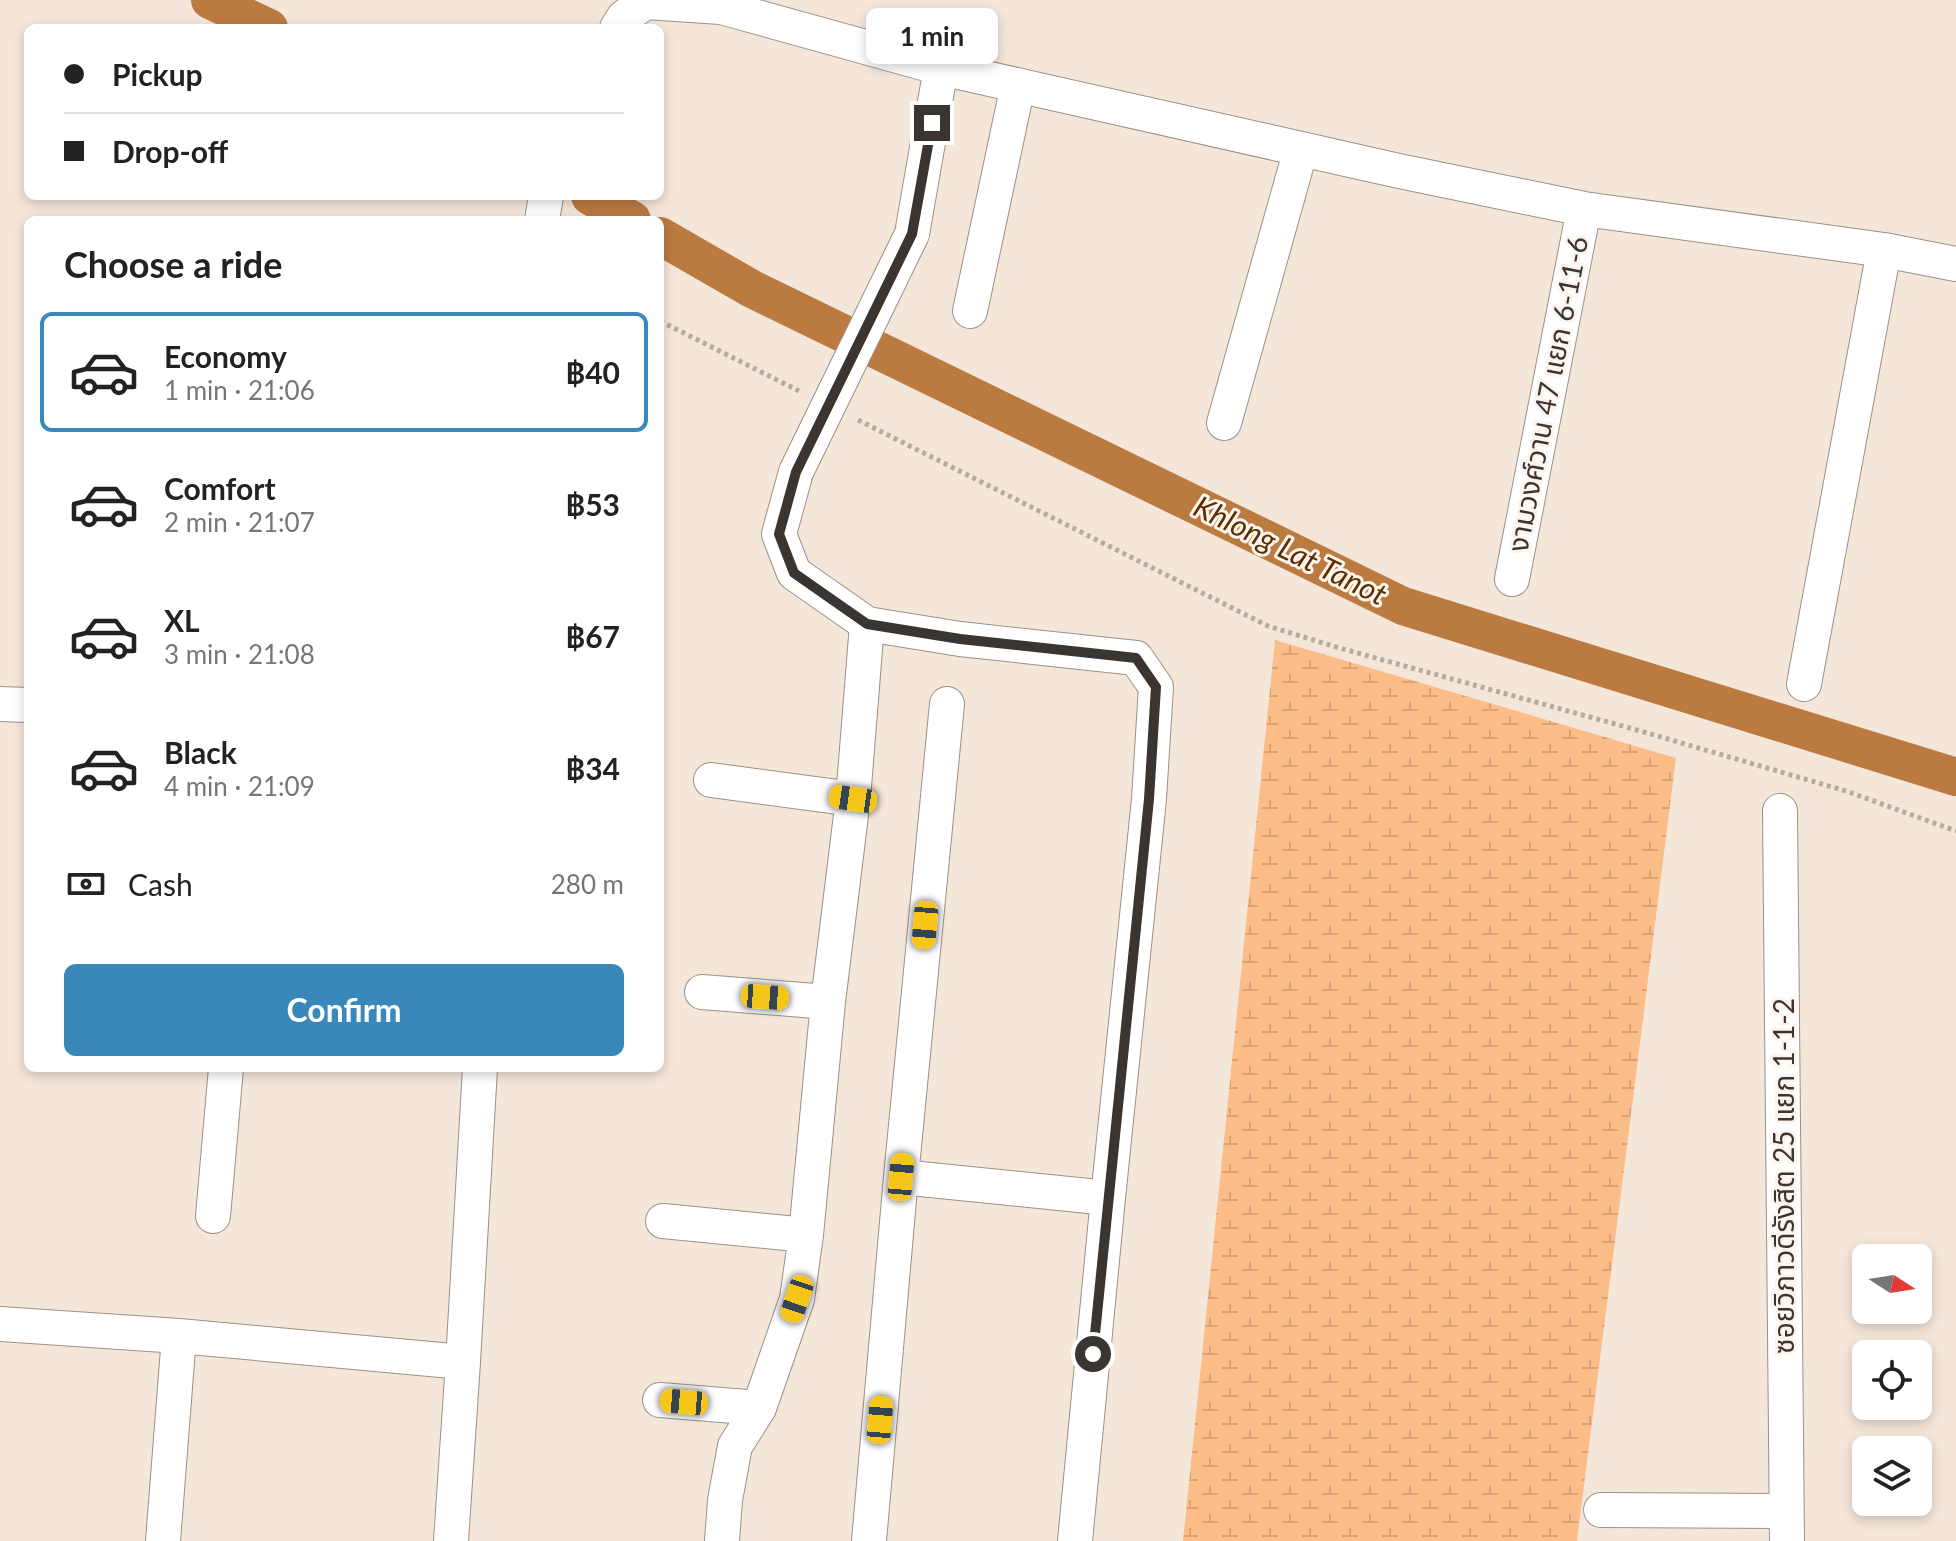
<!DOCTYPE html>
<meta charset="utf-8">
<style>
body{margin:0;font-family:Lato,"Noto Sans Thai",sans-serif;background:#f6f6f6;color:#222;height:100vh;display:flex;flex-direction:column;font-size:30px;white-space:nowrap}
*{box-sizing:border-box;margin:0}
p{font-size:26px;color:#767676}
.icon{flex:none;width:44px;height:44px;fill:none;stroke:currentColor;stroke-width:2;stroke-linecap:round;stroke-linejoin:round}
.map{position:relative;flex:1;overflow:hidden}
.panel{position:absolute;left:24px;top:216px;width:640px;height:856px;display:flex;flex-direction:column;background:#fff;border-radius:12px;box-shadow:0 4px 12px #0003}
.panel>*{flex:none}
.top-card{position:absolute;left:24px;top:24px;width:640px;height:176px;border-radius:12px;box-shadow:0 4px 12px #0003;display:grid;align-content:center;height:176px;padding:0 40px;background:#fff}
.needle{width:52px;rotate:102deg}
.buttons{position:absolute;left:1852px;top:1244px;display:grid;gap:16px}
.buttons a{display:grid;place-items:center;width:80px;height:80px;border-radius:12px;background:#fff;box-shadow:0 4px 12px #0003;font-size:40px}
.end{position:absolute;width:36px;height:36px;margin:-18px;border:10px solid #3a3530;background:#fff;box-shadow:0 0 0 4px #fff}
.from{border-radius:50%}
.bubble{position:absolute;height:56px;border-radius:12px;background:#fff;box-shadow:0 4px 12px #0003;font-size:26px;font-weight:700;line-height:56px;text-align:center}
.car{position:absolute;width:24px;height:48px;margin:-24px -12px;border-radius:10px;box-shadow:0 0 6px 2px #0007;background:linear-gradient(#f5c518 24%,#345 0 40%,#f5c518 0 76%,#345 0 86%,#f5c518 0)}
.top-card b{display:flex;align-items:center;gap:28px;height:76px;font-size:30px}
.top-card b+b{border-top:2px solid #e0e0e0}
.top-card i{width:20px;height:20px;background:#222}
ul{padding:0;list-style:none}
li{display:flex;align-items:center;gap:24px;height:120px;margin:0 16px 12px;padding:0 24px;border:4px solid transparent;border-radius:12px}
li div{flex:1}
li b{display:block;font-size:30px}
li em{font-style:normal;font-weight:700}
li.selected{border-color:#3a88ba}
li>.icon{width:72px;height:72px;stroke-width:1.5}
h2{padding:0 40px;font-size:36px;line-height:96px}
.pay{display:flex;align-items:center;gap:20px;height:88px;padding:0 40px;font-size:30px}
.pay p{margin-inline-start:auto}
.primary-button{display:flex;gap:16px;margin-top:auto;padding:16px 40px}
.primary-button a{flex:1;height:92px;border-radius:12px;background:#3a88ba;color:#fff;font-size:32px;font-weight:700;line-height:92px;text-align:center}
.map>svg:first-child{display:block}
.wetland{fill:url(#wetland-marsh)}
.lines{fill:none;stroke-linecap:round;stroke-linejoin:round}
.canal{stroke:#bb7a40;stroke-width:38}
.minor-casing{stroke:#9d9085;stroke-width:36}
.path{stroke:#b6aba1;stroke-width:5;stroke-dasharray:4 4;stroke-linecap:butt}
.minor{stroke:#fff;stroke-width:34}
.minor-bridge-casing{stroke:#9d9085;stroke-width:36;stroke-linecap:butt}
.minor-bridge{stroke:#fff;stroke-width:34}
.route{stroke:#3a3530;stroke-width:10}
.labels{text-anchor:middle;stroke-width:6;stroke-linejoin:round;paint-order:stroke}
.street-label{font-size:28px;fill:#3a3530;stroke:#fdf4ed}
.water-label{font-size:30px;font-style:italic;fill:#5a2f00;stroke:#fdf4ed}
</style>
<div class="map">
<svg width="1956" height="1541" viewBox="0 0 1956 1541">
<defs>
<pattern id="wetland-marsh" width="20" height="14" patternUnits="userSpaceOnUse" patternTransform="scale(2)"><rect width="20" height="14" fill="#fcbd89"/><path d="M1 5h8M5 5V1M11 12h8M15 12V8" fill="none" stroke="#d9a377"/></pattern>
</defs>
<rect width="100%" height="100%" fill="#f5e6da"/>
<path class="wetland" d="M1275 640 1676 758 1577 1541H1183Z"/>
<g class="lines">
<path class="canal" d="M210 0 269 28
M590 196 632 220
M660 236 752 289 1403 606 1956 777"/>
<defs>
<path id="minor" d="M617 28 624 17 646 2 721 7 941 68 1399 171 1584 209 1884 250 1956 264
M542 220 546 196
M912 234 941 68
M970 311 1018 85
M1224 423 1301 149
M1512 579 1584 209
M867 624 960 639 1136 658 1156 687 1149 799 1108 1198 1075 1541
M1804 684 1884 250
M0 704 28 705
M711 780 853 799
M1780 811 1787 1541
M702 992 828 1002
M901 1177 1108 1198
M213 1216 226 1068
M663 1221 806 1235
M0 1324 179 1336 463 1362
M660 1400 759 1408
M1601 1510 1786 1511
M163 1541 179 1336
M451 1541 463 1362 480 1068
M722 1541 725 1500 735 1446 759 1408 797 1299 806 1235 828 1002 853 799 867 624 794 573 779 534 796 472
M869 1541 901 1177 947 704"/>
</defs>
<use href="#minor" class="minor-casing"/>
<path class="path" d="M660 321 799 391
M858 420 1268 626 1336 647 1637 730 1846 791 1956 831"/>
<use href="#minor" class="minor"/>
<defs>
<path id="minor-bridge" d="M796 472 912 234"/>
</defs>
<use href="#minor-bridge" class="minor-bridge-casing"/>
<use href="#minor-bridge" class="minor-bridge"/>
</g>
<g class="lines">
<path class="route" d="M932 123 912 234 796 472 779 534 794 573 867 624 960 639 1136 658 1156 687 1149 799 1093 1354"/>
</g>
<g class="labels">
<g class="street-label">
<text transform="translate(1548 394) rotate(-79)" y="10">งามวงศ์วาน 47 แยก 6-11-6</text>
<text transform="translate(1784 1176) rotate(-90)" y="10">ซอยวิภาวดีรังสิต 25 แยก 1-1-2</text>
</g>
<g class="water-label">
<text transform="translate(1290 551) rotate(26)" y="10">Khlong Lat Tanot</text>
</g>
</g>
</svg>
<div class="buttons">
<a><svg class="needle" viewBox="-14 -14 28 28"><path d="M0-13l5 13h-10z" fill="#e53935"/><path d="M0 13l5-13h-10z" fill="#767676"/></svg></a>
<a><svg class="icon" aria-label="locate" viewBox="0 0 24 24"><circle cx="12" cy="12" r="6"/><path d="M12 2v4M12 18v4M2 12h4M18 12h4"/></svg></a>
<a><svg class="icon" aria-label="layers" viewBox="0 0 24 24"><path d="M12 4l9 5-9 5-9-5zM3 14l9 5 9-5"/></svg></a>
</div>
<i class="end from" style="left:1093px;top:1354px"></i>
<i class="end" style="left:932px;top:123px"></i>
<div class="bubble" style="left:866px;top:8px;width:132px">1 min</div>
<i class="car" style="left:853px;top:799px;rotate:278deg"></i>
<i class="car" style="left:925px;top:925px;rotate:185deg"></i>
<i class="car" style="left:765px;top:997px;rotate:94deg"></i>
<i class="car" style="left:901px;top:1177px;rotate:5deg"></i>
<i class="car" style="left:797px;top:1299px;rotate:199deg"></i>
<i class="car" style="left:684px;top:1402px;rotate:275deg"></i>
<i class="car" style="left:880px;top:1420px;rotate:5deg"></i>
<div class="top-card">
<b><i class="from"></i>Pickup</b>
<b><i></i>Drop-off</b>
</div>
<section class="panel">
<h2>Choose a ride</h2>
<ul>
<li class="selected"><svg class="icon" aria-label="car" viewBox="0 0 24 24"><path d="M5 17H2v-5l4-1 3-4h7l3 4 3 1v5h-3M9 17h6M6 11h13"/><circle cx="7" cy="17" r="2"/><circle cx="17" cy="17" r="2"/></svg><div><b>Economy</b><p>1 min · 21:06</p></div><em>฿40</em></li>
<li><svg class="icon" aria-label="car" viewBox="0 0 24 24"><path d="M5 17H2v-5l4-1 3-4h7l3 4 3 1v5h-3M9 17h6M6 11h13"/><circle cx="7" cy="17" r="2"/><circle cx="17" cy="17" r="2"/></svg><div><b>Comfort</b><p>2 min · 21:07</p></div><em>฿53</em></li>
<li><svg class="icon" aria-label="car" viewBox="0 0 24 24"><path d="M5 17H2v-5l4-1 3-4h7l3 4 3 1v5h-3M9 17h6M6 11h13"/><circle cx="7" cy="17" r="2"/><circle cx="17" cy="17" r="2"/></svg><div><b>XL</b><p>3 min · 21:08</p></div><em>฿67</em></li>
<li><svg class="icon" aria-label="car" viewBox="0 0 24 24"><path d="M5 17H2v-5l4-1 3-4h7l3 4 3 1v5h-3M9 17h6M6 11h13"/><circle cx="7" cy="17" r="2"/><circle cx="17" cy="17" r="2"/></svg><div><b>Black</b><p>4 min · 21:09</p></div><em>฿34</em></li>
</ul>
<div class="pay"><svg class="icon" aria-label="cash" viewBox="0 0 24 24"><path d="M3 7h18v10H3z"/><circle cx="12" cy="12" r="2"/></svg>Cash<p>280 m</p></div>
<div class="primary-button"><a>Confirm</a></div>
</section>
</div>
